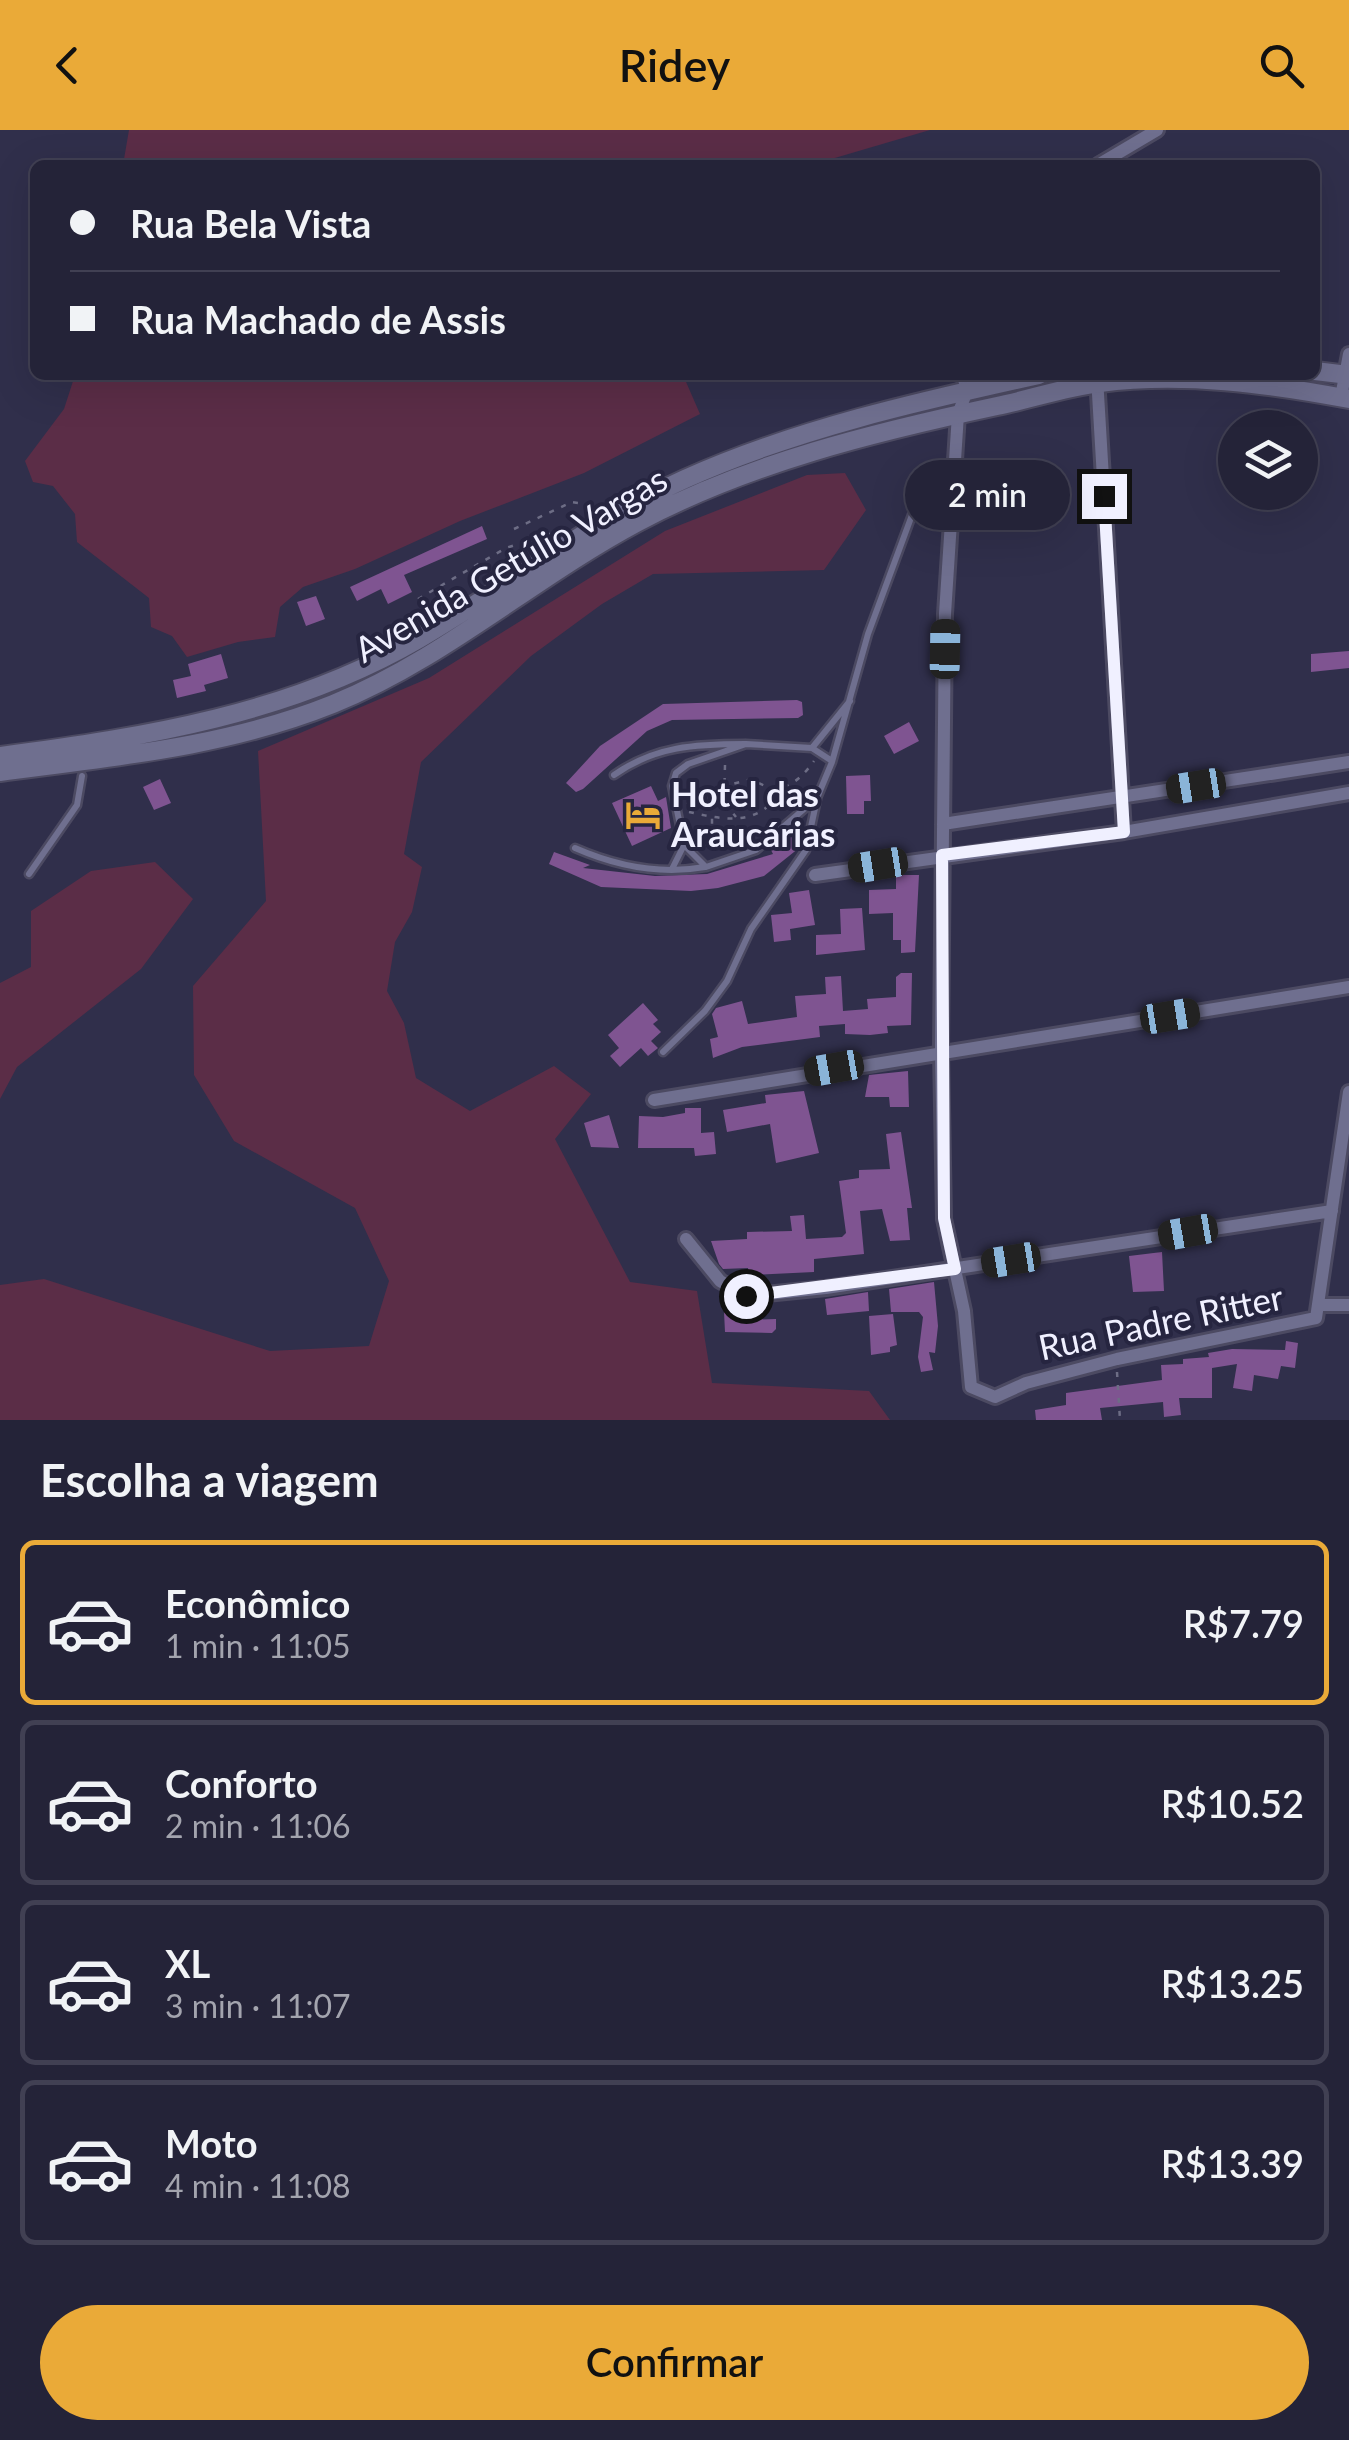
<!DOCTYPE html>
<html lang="pt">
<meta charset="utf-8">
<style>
body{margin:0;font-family:Lato,sans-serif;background:#2c2b40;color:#f1f3f6;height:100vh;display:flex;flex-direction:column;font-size:38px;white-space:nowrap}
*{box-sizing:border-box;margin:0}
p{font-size:32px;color:#a3a4ae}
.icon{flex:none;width:55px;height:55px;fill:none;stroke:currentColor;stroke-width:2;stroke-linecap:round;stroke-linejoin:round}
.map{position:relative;height:1290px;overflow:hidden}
.drawer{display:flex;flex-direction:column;background:#242338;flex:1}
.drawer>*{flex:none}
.top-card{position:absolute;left:30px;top:30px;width:1290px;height:220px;border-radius:15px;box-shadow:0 10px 40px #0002,0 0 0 2px #414053;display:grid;align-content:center;height:220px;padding:0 40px;background:#242338}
.tools{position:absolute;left:1218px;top:280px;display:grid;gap:20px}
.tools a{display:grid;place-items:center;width:100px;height:100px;border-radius:50%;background:#242338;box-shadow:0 10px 40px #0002,0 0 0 2px #414053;font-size:50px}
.end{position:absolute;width:45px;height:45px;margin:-22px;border:12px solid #f0f0ff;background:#111;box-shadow:0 0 0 5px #111}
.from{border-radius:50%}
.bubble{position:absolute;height:70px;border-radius:35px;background:#242338;box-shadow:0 10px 40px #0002,0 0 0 2px #414053;font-size:32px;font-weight:600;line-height:70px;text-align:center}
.car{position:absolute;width:30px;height:60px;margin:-30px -15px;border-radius:12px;box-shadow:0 0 8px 2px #0007;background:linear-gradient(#222 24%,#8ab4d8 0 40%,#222 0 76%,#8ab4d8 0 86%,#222 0)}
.top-card b{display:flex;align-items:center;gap:35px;height:95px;font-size:38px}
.top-card b+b{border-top:2px solid #414053}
.top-card i{width:25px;height:25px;background:#f1f3f6}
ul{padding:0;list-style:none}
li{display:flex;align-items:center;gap:30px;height:165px;margin:0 20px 15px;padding:0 20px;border:5px solid #414053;border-radius:15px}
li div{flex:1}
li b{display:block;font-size:38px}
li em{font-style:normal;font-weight:600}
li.selected{border-color:#eaaa38}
li>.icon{width:90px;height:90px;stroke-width:1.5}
h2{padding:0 40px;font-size:45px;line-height:120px}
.cta{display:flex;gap:20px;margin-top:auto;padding:20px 40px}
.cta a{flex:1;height:115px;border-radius:60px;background:#eaaa38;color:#111;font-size:40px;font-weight:600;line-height:115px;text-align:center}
header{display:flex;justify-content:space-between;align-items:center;height:130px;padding:0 40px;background:#eaaa38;color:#111;font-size:45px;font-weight:600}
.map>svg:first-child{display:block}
.green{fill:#5b2d47}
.building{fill:#7f5491}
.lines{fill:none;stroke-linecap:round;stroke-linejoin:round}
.lane-casing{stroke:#4c4a62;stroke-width:11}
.street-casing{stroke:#4c4a62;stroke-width:18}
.secondary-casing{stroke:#4c4a62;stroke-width:22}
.path{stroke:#6d6d85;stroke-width:2.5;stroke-dasharray:5 8;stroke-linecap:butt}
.lane{stroke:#6f6f8f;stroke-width:6}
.street{stroke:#6f6f8f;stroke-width:12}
.secondary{stroke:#6f6f8f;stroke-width:18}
.route{stroke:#f0f0ff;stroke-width:12}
.labels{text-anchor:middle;stroke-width:8;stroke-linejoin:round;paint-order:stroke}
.street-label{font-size:35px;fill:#f0f0ff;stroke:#262540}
.poi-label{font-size:35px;font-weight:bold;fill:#f0f0ff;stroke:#262540;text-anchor:start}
</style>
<header><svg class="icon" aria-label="back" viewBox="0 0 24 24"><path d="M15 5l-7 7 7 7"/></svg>Ridey<svg class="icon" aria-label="search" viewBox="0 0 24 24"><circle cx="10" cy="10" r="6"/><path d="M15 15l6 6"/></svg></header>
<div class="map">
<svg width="1349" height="1290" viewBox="0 0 1349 1290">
<rect width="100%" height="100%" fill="#302f4b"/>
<path class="green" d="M129 0H930L811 35H123Z
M75 245H683L700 284 584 343 460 391 355 439 303 457 280 477 275 507 238 512 187 527 172 506 151 497 149 468 77 412 75 384 53 356 33 352 25 331 64 279Z
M845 343 866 380 824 440 653 444 602 474 531 526 421 632 404 724 422 737 412 782 395 812 387 861 404 893 416 948 470 981 554 936 591 964 555 1009 630 1152 697 1161 712 1253 869 1261 890 1290H0V1155L44 1149 270 1221 369 1216 389 1151 355 1078 234 1011 194 945 193 856 266 771 258 621 429 548 665 401 807 345Z
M155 732 193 769 141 839 17 937 0 969V853L31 837V781L91 741Z"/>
<path class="building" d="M482 396 487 409 404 445 412 462 388 474 381 459 357 471 350 457Z
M316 466 325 489 306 496 297 472Z
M1349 521V538L1311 542V524Z
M221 524 228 548 204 555 206 561 177 568 173 550 191 546 188 534Z
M797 570 802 572 803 585 798 588 672 590 647 601 583 659 576 662 566 653 600 616 663 574Z
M909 592 919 611 894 624 884 606Z
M870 645 871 671H864V684H847L846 646Z
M160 649 171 673 154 680 143 657Z
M651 656 658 671 666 667 671 698 632 716 612 673Z
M798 699 802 704 799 718 764 746 718 758 691 761 601 757 549 734 554 722 590 735 583 738 655 746 707 744 773 724 770 718Z
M896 745H919L915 822 901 823V810H893V783L869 784V760L896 759Z
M809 760 815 795 790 799 791 810 774 812 771 785 792 783 789 763Z
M862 778 865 820 816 825V805L841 804 840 779Z
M901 843H912L911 895 887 896 888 903 870 905 845 904V894L819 896 820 907 742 917 713 928 710 909 718 907 712 884 716 878 742 871 748 894 797 887 795 866 826 864 825 847 841 846 843 881 868 879 867 869 896 867V847Z
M643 873 658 890 653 894 661 902 651 911 658 918 648 926 641 918 620 937 610 926 619 918 608 905Z
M908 941 909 977H890L889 967H865L869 945Z
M804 961 819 1023 776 1033 770 994 727 1002 723 980 766 973 765 965Z
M685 978H701V1003L714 1002 716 1024 695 1026 694 1018H638L639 986 663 987 685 983Z
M609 985 619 1018 591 1017 584 993Z
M901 1002 912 1078H907L910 1110 890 1111 882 1079 860 1081 864 1124 814 1129V1142L749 1145 748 1138 723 1139 719 1134 711 1111 747 1109V1102L792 1101 790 1086 804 1085 806 1109 842 1107 846 1103 839 1051 859 1048V1040L890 1039 886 1004Z
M1162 1122 1164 1161 1133 1162 1129 1126Z
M934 1152 938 1196 935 1223 929 1222 933 1240 921 1242 918 1227 923 1187 919 1182H891L889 1159Z
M868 1162 869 1181 827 1185 825 1169Z
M742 1181 743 1190 776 1189V1199L772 1203 725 1202 724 1182Z
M893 1184 897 1215 890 1217V1222L871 1225 869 1186Z
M1286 1211 1298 1213 1295 1238 1281 1236 1278 1249 1254 1245 1252 1261 1233 1258 1237 1234 1212 1238V1268H1179L1181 1285 1164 1287 1163 1272 1100 1278 1102 1290H1036L1035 1280 1066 1275V1263L1162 1250 1161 1235 1183 1234V1229L1209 1227 1208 1223 1232 1219 1285 1220Z"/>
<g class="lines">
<defs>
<path id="lane" d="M850 571 812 618 746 614 688 634 676 643 672 656 684 715 706 737 756 720 817 668 832 632 868 504 912 385 953 347
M812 618 832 631
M614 645C655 616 696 614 745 614
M575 718C616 736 660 745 705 737
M672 739 684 715
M29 744 77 675 82 646
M663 922 705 881 727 851 751 799 806 720 817 669"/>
<path id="street" d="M1098 35 1157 0
M963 245 967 261 958 284 945 484 941 920 944 1089 964 1181 971 1257 995 1267 1026 1253 1117 1229 1316 1188 1349 962
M1097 247 1124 702
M1341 267 1349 224
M943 694 1349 632
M815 745 1124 702 1349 663
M654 970 1349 857
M686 1109 720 1151 746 1166 826 1158 1332 1081
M1321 1175H1349"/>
<path id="secondary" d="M1315 241 1349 245
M0 626C146 607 290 584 419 509 508 457 590 392 685 349 796 299 920 271 1039 245
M0 642C113 627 226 617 333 574 444 529 533 448 638 392 749 333 875 302 997 276 1031 269 1066 257 1100 253 1182 242 1269 254 1349 269"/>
</defs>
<use href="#lane" class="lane-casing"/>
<use href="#street" class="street-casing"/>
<use href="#secondary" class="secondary-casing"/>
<path class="path" d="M514 399 572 372 596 376
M418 469 506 418 555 402
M725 635 724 672 736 687
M687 674 716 658 752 649C778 667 797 655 814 631
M689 682C721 689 757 698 779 663
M703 717 712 704V688
M1117 1242 1120 1290"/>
<use href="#lane" class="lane"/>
<use href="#street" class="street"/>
<use href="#secondary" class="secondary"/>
</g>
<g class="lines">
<path class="route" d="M746 1166 955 1139 944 1088 942 725 1124 702 1104 366"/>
</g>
<defs>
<symbol id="hotel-bare" viewBox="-9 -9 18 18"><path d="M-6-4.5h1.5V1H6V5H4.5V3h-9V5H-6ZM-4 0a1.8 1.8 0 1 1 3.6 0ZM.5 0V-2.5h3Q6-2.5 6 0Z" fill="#eaaa38" stroke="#262540" stroke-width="2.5" paint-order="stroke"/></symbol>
</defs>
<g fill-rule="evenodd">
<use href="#hotel-bare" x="618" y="660" width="50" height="50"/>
</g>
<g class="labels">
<g class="street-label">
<text transform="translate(511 435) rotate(-30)" y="12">Avenida Getúlio Vargas</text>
<text transform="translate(1161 1193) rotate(-12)" y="12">Rua Padre Ritter</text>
</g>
<g class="poi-label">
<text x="671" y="677">Hotel das<tspan x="671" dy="40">Araucárias</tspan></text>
</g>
</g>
</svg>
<div class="tools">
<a><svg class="icon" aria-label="layers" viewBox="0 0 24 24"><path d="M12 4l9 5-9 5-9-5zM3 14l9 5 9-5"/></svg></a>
</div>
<i class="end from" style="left:746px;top:1166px"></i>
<i class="end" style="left:1104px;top:366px"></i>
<div class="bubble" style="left:905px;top:330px;width:165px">2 min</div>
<i class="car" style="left:945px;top:519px;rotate:1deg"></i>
<i class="car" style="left:1196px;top:656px;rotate:261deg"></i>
<i class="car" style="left:878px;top:735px;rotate:261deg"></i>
<i class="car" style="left:1170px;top:886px;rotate:81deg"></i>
<i class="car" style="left:834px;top:938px;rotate:260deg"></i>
<i class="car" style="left:1188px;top:1102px;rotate:260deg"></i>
<i class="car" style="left:1011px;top:1130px;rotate:261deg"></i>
<div class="top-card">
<b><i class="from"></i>Rua Bela Vista</b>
<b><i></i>Rua Machado de Assis</b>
</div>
</div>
<section class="drawer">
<h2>Escolha a viagem</h2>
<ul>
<li class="selected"><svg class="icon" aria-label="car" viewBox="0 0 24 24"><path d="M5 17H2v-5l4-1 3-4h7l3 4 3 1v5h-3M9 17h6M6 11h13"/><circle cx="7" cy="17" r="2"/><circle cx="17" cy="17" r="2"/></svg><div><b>Econômico</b><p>1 min · 11:05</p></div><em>R$7.79</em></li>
<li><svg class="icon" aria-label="car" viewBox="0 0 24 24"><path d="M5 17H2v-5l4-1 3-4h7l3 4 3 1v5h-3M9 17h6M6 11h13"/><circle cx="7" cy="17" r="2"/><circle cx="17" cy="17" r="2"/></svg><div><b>Conforto</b><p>2 min · 11:06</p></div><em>R$10.52</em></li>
<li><svg class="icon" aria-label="car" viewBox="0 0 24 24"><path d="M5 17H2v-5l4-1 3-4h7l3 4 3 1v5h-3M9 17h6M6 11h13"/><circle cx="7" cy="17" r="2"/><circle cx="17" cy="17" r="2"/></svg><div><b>XL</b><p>3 min · 11:07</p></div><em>R$13.25</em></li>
<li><svg class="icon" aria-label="car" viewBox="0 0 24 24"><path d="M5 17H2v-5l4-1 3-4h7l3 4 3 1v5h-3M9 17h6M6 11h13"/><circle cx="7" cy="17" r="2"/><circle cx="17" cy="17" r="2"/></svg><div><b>Moto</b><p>4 min · 11:08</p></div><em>R$13.39</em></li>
</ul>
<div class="cta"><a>Confirmar</a></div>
</section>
